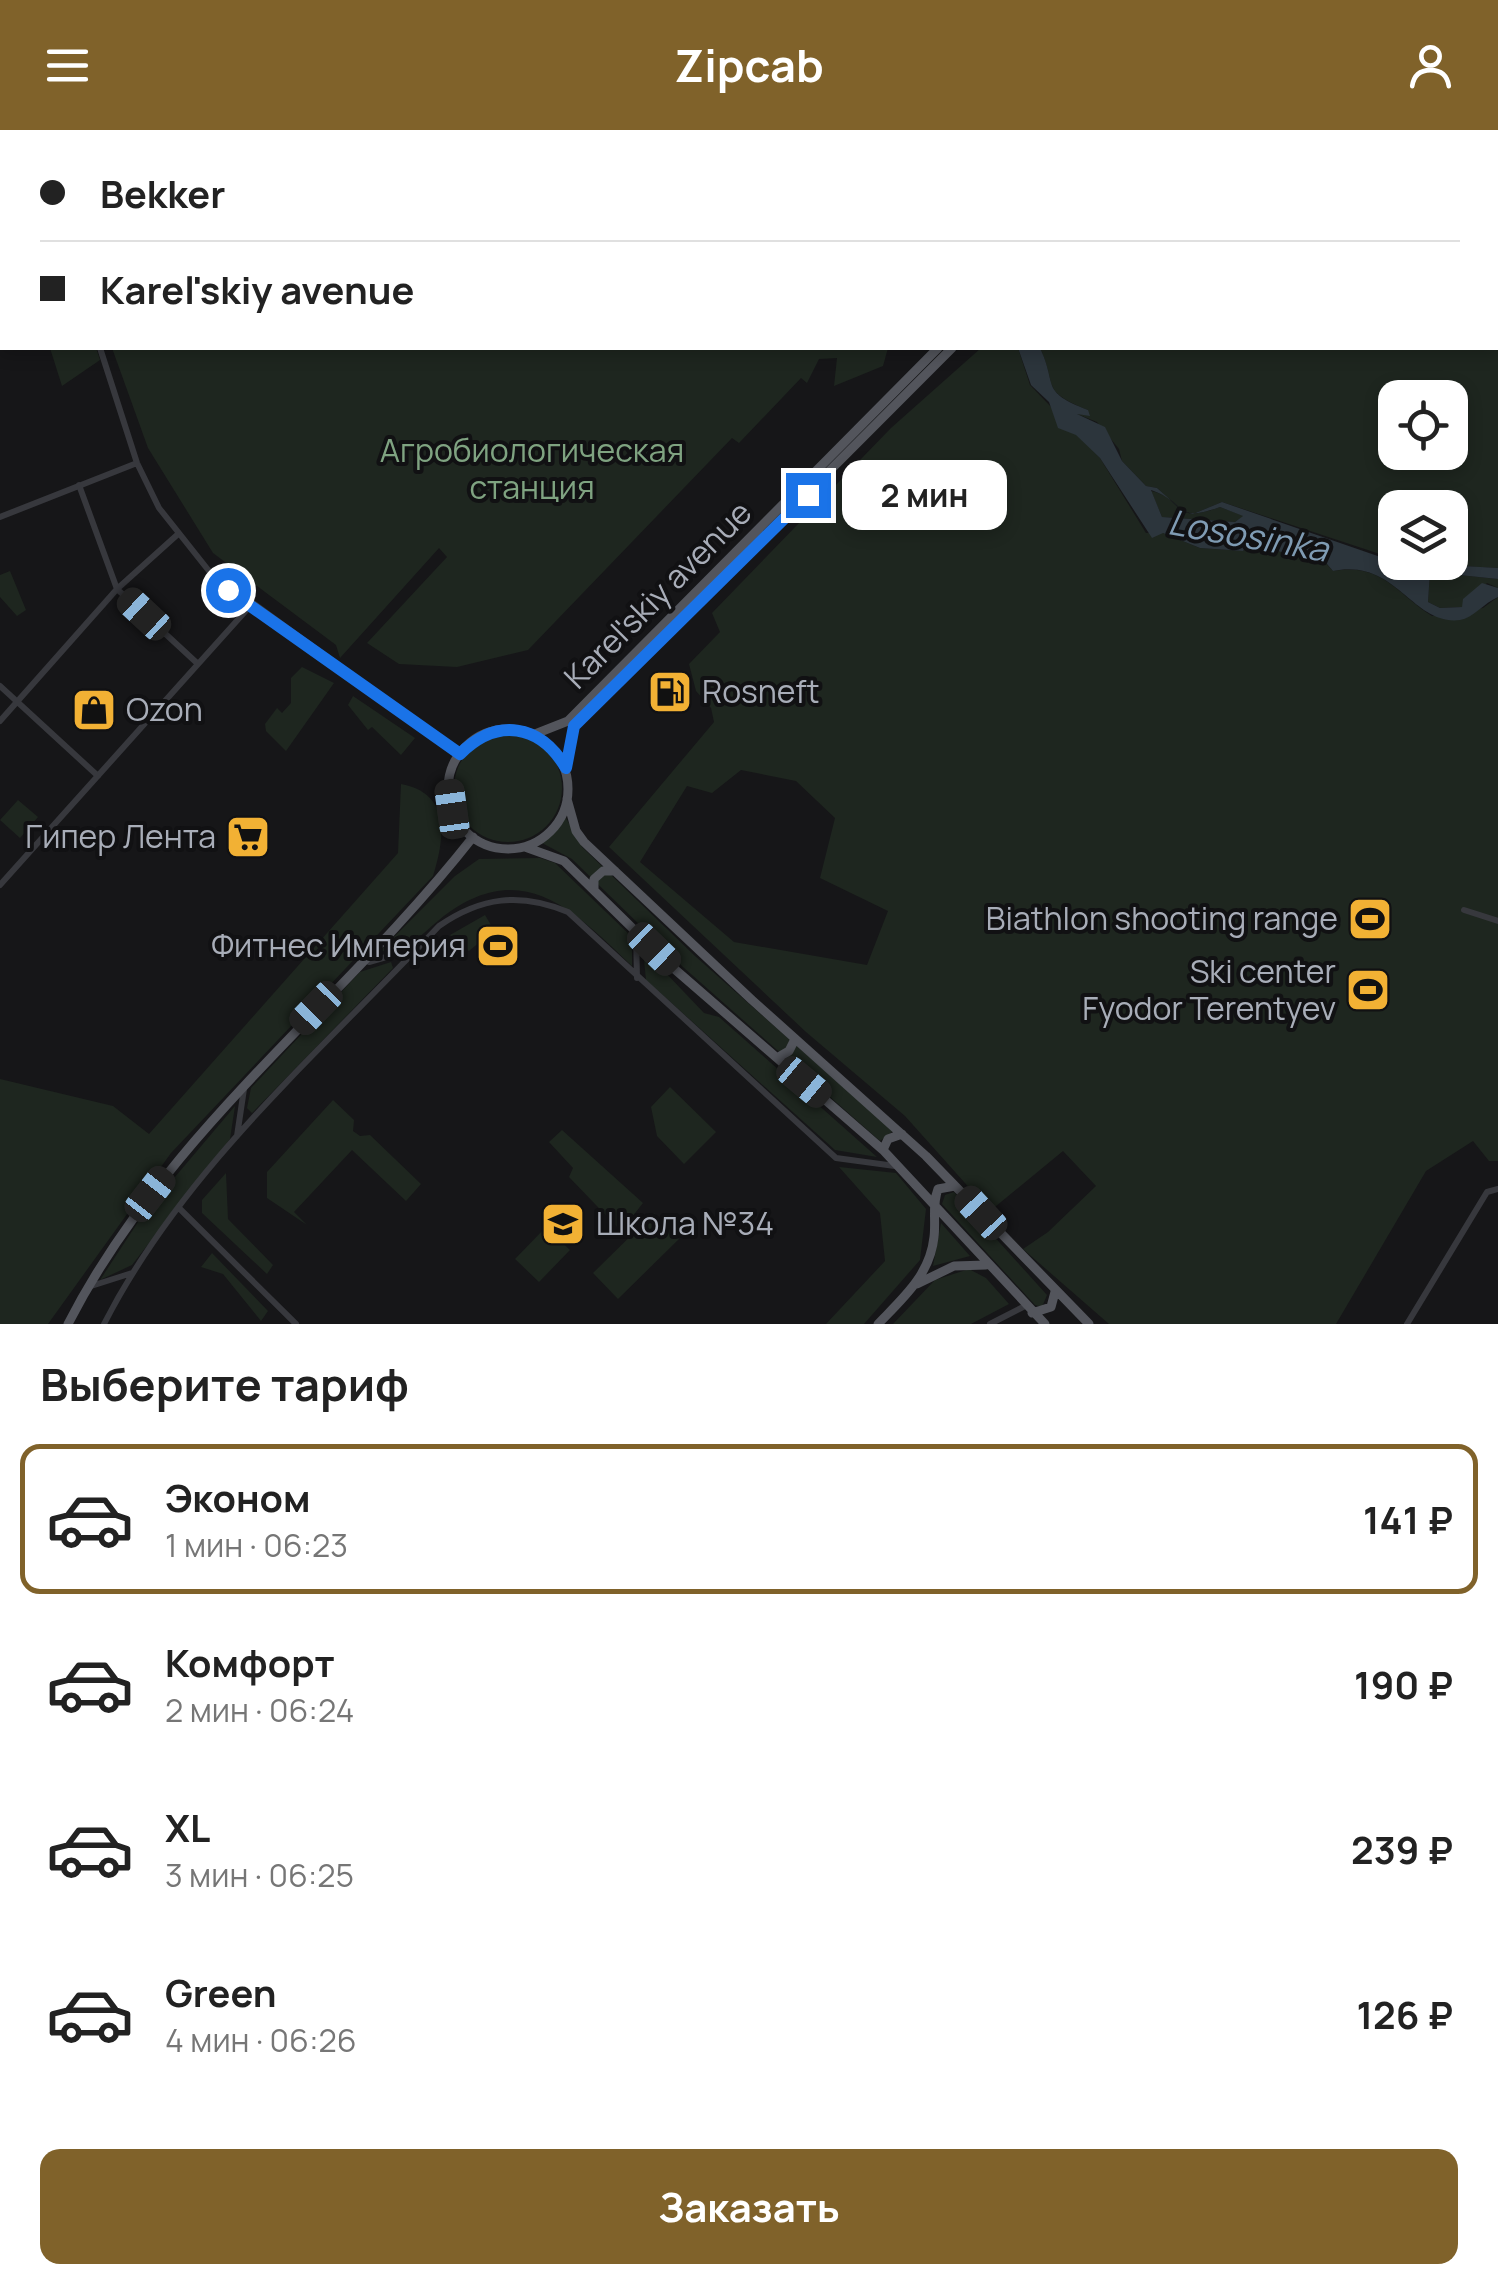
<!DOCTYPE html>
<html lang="ru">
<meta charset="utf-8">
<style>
body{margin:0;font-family:Manrope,sans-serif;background:#f2f2f2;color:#222;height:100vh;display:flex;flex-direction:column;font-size:38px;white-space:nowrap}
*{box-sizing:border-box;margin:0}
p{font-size:32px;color:#767676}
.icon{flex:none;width:55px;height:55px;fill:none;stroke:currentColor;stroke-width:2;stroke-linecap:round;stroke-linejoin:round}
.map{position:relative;height:1194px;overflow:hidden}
.panel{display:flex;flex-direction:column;background:#fff;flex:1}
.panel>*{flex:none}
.hud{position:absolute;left:0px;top:0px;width:1500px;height:220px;box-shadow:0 5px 15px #0003;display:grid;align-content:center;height:220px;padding:0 40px;background:#fff}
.tools{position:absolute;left:1378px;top:250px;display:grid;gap:20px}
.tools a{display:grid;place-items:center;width:90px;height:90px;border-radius:20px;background:#fff;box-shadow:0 5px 15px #0003;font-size:50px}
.end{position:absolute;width:45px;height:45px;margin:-22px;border:12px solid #1a73e8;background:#fff;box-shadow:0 0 0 5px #fff}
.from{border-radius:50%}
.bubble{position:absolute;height:70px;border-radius:20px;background:#fff;box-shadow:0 5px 15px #0003;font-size:32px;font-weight:700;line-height:70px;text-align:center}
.car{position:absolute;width:30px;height:60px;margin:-30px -15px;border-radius:12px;box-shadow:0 0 8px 2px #0007;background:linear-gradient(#222 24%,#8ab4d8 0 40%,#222 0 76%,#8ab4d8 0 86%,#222 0)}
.hud b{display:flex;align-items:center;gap:35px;height:95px;font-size:38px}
.hud b+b{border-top:2px solid #e0e0e0}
.hud i{width:25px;height:25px;background:#222}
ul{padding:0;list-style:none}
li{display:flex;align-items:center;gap:30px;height:150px;margin:0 20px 15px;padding:0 20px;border:5px solid transparent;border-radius:20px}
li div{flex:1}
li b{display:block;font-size:38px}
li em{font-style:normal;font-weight:700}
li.selected{border-color:#80622a}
li>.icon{width:90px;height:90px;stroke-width:1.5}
h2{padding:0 40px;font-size:45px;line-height:120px}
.primary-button{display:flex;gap:20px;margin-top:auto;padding:20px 40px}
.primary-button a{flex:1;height:115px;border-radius:20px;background:#80622a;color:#fff;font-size:40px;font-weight:700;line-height:115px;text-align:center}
header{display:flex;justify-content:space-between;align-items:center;height:130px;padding:0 40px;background:#80622a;color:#fff;font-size:45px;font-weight:700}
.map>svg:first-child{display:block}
.green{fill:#1e261f;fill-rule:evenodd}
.water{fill:#2c353c;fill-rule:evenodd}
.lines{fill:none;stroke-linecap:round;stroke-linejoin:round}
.river{stroke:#2c353c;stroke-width:12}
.minor{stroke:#37383d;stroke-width:6}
.major{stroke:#53555c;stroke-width:9}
.route{stroke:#1a73e8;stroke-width:12}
.labels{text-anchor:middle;stroke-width:8;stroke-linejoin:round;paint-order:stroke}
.park-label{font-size:32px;fill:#7fa381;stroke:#111113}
.street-label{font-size:32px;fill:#a8adb8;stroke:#111113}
.poi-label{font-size:32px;fill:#a8adb8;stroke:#111113;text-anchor:end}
.water-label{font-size:35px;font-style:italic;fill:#7f9bb3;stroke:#111113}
</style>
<header><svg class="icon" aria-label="menu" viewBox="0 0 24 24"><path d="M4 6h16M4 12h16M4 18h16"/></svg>Zipcab<svg class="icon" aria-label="person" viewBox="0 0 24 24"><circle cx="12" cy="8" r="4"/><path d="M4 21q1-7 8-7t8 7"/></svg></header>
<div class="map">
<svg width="1498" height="1194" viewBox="0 0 1498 1194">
<rect width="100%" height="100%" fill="#161618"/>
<path class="green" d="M0 0H1131L2 2 0 51Z
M1183 0H1498V438L1407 433 1450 432V378H1395V429L1222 372 1193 384 1183 382 1157 358 1146 356 1122 331 1119 319 1097 292 1077 284V280H1088C1039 260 1058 257 1040 218H1498V2H1181ZM1395 268H1450V322H1395Z
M50 218H96L100 230 62 256Z
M112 218H888L883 236 834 256 837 228 819 229 807 253 801 248 739 313 732 308 528 520 457 537 399 534 367 513 447 427 439 418 340 528 336 515 213 423 148 318Z
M981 218H1018L1030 255 1100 328 1146 403H1163L1200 418 1243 421 1250 411C1260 414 1271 420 1282 422 1306 427 1316 420 1333 441 1382 432 1397 464 1432 486L1483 478 1498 467V1031H1489L1473 1011 1426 1041 1336 1194H1109L1023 1119 1048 1102 1096 1056 1063 1021 990 1081 905 986 806 902 609 717 714 592 711 578 696 561 689 534 720 502 712 483 891 298ZM741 640 796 651 835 688 820 748 888 781 867 835 734 812 640 732 687 656 712 663Z
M1151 361C1187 369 1172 395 1220 377L1244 386 1235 392 1162 387Z
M10 441 26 480 17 486 0 467V445Z
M1430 442 1498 449V458L1487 453 1462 477 1440 478 1428 472Z
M302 537 334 553 286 621 266 601 265 594 277 578 282 583 291 573V548Z
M353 566 415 608 401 625 372 597 368 600 348 575Z
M454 658a54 54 0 1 1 108 0a54 54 0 1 1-108 0Z
M401 654C451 663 445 708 433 746L171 1023 48 1194H0V949L113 976 149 1004 398 723Z
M18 670 38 687 20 708 0 690Z
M566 688 582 717 695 826 893 1001 880 1011 683 837 572 729 542 713Z
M540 728 555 733 632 807V836C573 780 521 724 439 790 419 806 409 822 380 821L455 746 479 729Z
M485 785 494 800 469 821 450 805Z
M643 819 704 883 719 887 877 1027 835 1020 646 850Z
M391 832 393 838 252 983 247 978 251 958 360 842Z
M670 957 716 1002 684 1034 657 1006 651 977Z
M333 970 354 990 353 1001 360 1006 370 1005 421 1054 406 1071 352 1020 294 1082 307 1095 267 1068V1042Z
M235 976 230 1009 132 1135 100 1150 142 1086Z
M562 1000 643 1073 621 1101 569 1047 573 1038 549 1012Z
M839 1037 896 1043 926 1079 920 1130 864 1194H826L885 1131 880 1083Z
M226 1043 228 1089 273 1135 267 1144 202 1083V1070Z
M954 1062 1047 1165 1042 1177 1035 1175 942 1074 945 1065Z
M654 1083 679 1109 618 1169 593 1143Z
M941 1093 970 1126 933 1136Z
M546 1097 570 1120 539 1152 515 1129Z
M212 1123 268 1181 261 1191 223 1144 201 1137Z
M969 1139 986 1148 1009 1174 971 1194H893L935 1150Z"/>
<path class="water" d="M1018 218H1040C1058 256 1039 261 1088 280L1090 286 1077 284 1105 297 1122 331 1146 356 1157 358 1183 381 1193 384 1222 372 1395 432 1498 438V449L1430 442 1428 472 1440 478 1462 477 1463 469 1482 453 1498 458V467C1484 473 1473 488 1460 490 1412 496 1397 428 1333 441L1321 427 1310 423 1281 422 1250 411 1243 421 1200 418 1163 403 1152 408 1100 328 1076 305 1058 298 1049 272 1031 255ZM1151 360C1187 372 1173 394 1220 377L1243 386 1235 392 1162 387Z"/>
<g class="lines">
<path class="river" d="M701 2 703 0"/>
<path class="minor" d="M28 0 29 2
M100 218 137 333 159 378 209 441 460 624
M79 355 117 459 198 534
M0 387 137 333
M0 556 98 646
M0 591 117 459 177 405
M0 755 251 475
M1464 780 1498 791
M636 803 637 848
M364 830 369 832 414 819
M237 1006 244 959
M179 1078 296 1194
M88 1157 132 1143
M104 1194C183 1039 321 921 439 796 481 767 520 762 568 782L836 1028 895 1036
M990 1194 1025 1176
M1407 1194 1487 1062 1498 1059"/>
<path class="major" d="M1155 2 1158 0
M1172 2 1174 0
M448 659a60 60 0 1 1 120 0a60 60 0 1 1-120 0Z
M535 604 568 591 938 218
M565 639 574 597 952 218
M567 669 576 701 584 712 752 870 926 1026 1089 1194
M525 717 564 731 671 836 883 1020 1045 1194
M594 760V749L603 741H615
M777 928 789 921 795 909
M883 1020 888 1009 902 1004
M917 1154 954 1136 986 1135
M1032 1183 1051 1177 1055 1162
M68 1194C166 1002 342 874 473 707
M878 1194C903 1168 930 1145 934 1107 936 1091 932 1074 938 1059L955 1056"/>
</g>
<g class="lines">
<path class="route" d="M228 460 460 624C497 587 540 594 566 638L574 596 808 365"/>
</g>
<defs>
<symbol id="fuel-square" viewBox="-11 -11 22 22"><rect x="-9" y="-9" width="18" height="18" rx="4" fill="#f2b134" stroke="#111113"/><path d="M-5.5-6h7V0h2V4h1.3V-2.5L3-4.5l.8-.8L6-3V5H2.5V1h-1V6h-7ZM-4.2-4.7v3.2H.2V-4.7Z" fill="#111"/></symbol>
<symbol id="shop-square" viewBox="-11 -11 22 22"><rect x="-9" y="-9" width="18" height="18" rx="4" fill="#f2b134" stroke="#111113"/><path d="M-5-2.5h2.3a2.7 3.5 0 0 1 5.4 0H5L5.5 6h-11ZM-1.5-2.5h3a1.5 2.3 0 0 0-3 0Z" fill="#111"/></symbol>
<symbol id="supermarket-square" viewBox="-11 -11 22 22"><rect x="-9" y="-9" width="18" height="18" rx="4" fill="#f2b134" stroke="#111113"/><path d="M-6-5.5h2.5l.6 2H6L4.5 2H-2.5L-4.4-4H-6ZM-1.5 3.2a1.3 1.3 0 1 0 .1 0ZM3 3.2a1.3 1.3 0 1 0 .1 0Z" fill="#111"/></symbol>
<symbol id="stadium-square" viewBox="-11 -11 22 22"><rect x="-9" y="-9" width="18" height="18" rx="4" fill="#f2b134" stroke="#111113"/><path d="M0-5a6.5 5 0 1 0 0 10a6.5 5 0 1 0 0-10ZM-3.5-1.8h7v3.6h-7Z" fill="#111"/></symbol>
<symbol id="school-square" viewBox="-11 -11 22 22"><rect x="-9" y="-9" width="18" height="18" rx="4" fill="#f2b134" stroke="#111113"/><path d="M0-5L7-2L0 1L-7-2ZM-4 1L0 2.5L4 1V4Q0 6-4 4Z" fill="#111"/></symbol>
</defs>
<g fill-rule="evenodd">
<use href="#fuel-square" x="645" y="537" width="50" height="50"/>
<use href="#shop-square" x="69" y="555" width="50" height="50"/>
<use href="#supermarket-square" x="223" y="682" width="50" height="50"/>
<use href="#stadium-square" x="1345" y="764" width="50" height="50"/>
<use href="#stadium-square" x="473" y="791" width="50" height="50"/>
<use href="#stadium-square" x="1343" y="835" width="50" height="50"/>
<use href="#school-square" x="538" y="1069" width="50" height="50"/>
</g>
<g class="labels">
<g class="park-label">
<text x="532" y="332">Агробиологическая<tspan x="532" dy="37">станция</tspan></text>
</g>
<g class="street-label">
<text transform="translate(658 465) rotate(-45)" y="11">Karel'skiy avenue</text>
</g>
<g class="poi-label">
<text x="702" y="573" text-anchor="start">Rosneft</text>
<text x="126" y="591" text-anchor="start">Ozon</text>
<text x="216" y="718">Гипер Лента</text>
<text x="1338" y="800">Biathlon shooting range</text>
<text x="466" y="827">Фитнес Империя</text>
<text x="1336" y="853">Ski center<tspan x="1336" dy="37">Fyodor Terentyev</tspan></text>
<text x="596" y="1105" text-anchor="start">Школа №34</text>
</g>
<g class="water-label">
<text transform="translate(1248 406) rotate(10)" y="12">Lososinka</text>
</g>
</g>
</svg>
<div class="tools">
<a><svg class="icon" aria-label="locate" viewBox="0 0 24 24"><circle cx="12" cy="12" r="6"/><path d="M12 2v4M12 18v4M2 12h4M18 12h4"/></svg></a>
<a><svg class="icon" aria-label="layers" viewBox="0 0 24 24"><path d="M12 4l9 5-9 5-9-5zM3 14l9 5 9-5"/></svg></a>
</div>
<i class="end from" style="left:228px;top:460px"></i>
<i class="end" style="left:808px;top:365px"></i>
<div class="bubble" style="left:842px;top:330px;width:165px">2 мин</div>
<i class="car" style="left:144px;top:484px;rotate:313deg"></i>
<i class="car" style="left:452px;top:679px;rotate:352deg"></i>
<i class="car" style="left:654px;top:819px;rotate:134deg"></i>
<i class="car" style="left:316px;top:878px;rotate:224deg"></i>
<i class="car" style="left:804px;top:952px;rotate:130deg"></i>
<i class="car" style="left:150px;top:1064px;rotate:38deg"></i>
<i class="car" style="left:981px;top:1083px;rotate:317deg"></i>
<div class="hud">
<b><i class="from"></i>Bekker</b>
<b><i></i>Karel'skiy avenue</b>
</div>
</div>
<section class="panel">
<h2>Выберите тариф</h2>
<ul>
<li class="selected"><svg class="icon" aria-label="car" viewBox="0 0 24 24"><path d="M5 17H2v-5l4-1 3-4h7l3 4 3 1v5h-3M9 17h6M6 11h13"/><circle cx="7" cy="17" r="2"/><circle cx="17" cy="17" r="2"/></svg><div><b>Эконом</b><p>1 мин · 06:23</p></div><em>141 ₽</em></li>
<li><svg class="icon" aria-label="car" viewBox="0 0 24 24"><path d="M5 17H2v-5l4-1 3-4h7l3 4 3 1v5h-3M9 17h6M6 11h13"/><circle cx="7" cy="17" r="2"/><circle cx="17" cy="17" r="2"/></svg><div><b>Комфорт</b><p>2 мин · 06:24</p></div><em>190 ₽</em></li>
<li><svg class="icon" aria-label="car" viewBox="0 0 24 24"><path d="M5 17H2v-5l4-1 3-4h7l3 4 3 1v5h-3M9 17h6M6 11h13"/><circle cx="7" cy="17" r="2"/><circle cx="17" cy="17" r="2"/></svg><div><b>XL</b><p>3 мин · 06:25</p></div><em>239 ₽</em></li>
<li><svg class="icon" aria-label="car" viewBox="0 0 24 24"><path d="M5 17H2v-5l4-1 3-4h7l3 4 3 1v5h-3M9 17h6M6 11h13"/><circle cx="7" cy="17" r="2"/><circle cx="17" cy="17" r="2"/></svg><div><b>Green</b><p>4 мин · 06:26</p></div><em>126 ₽</em></li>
</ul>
<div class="primary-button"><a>Заказать</a></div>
</section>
